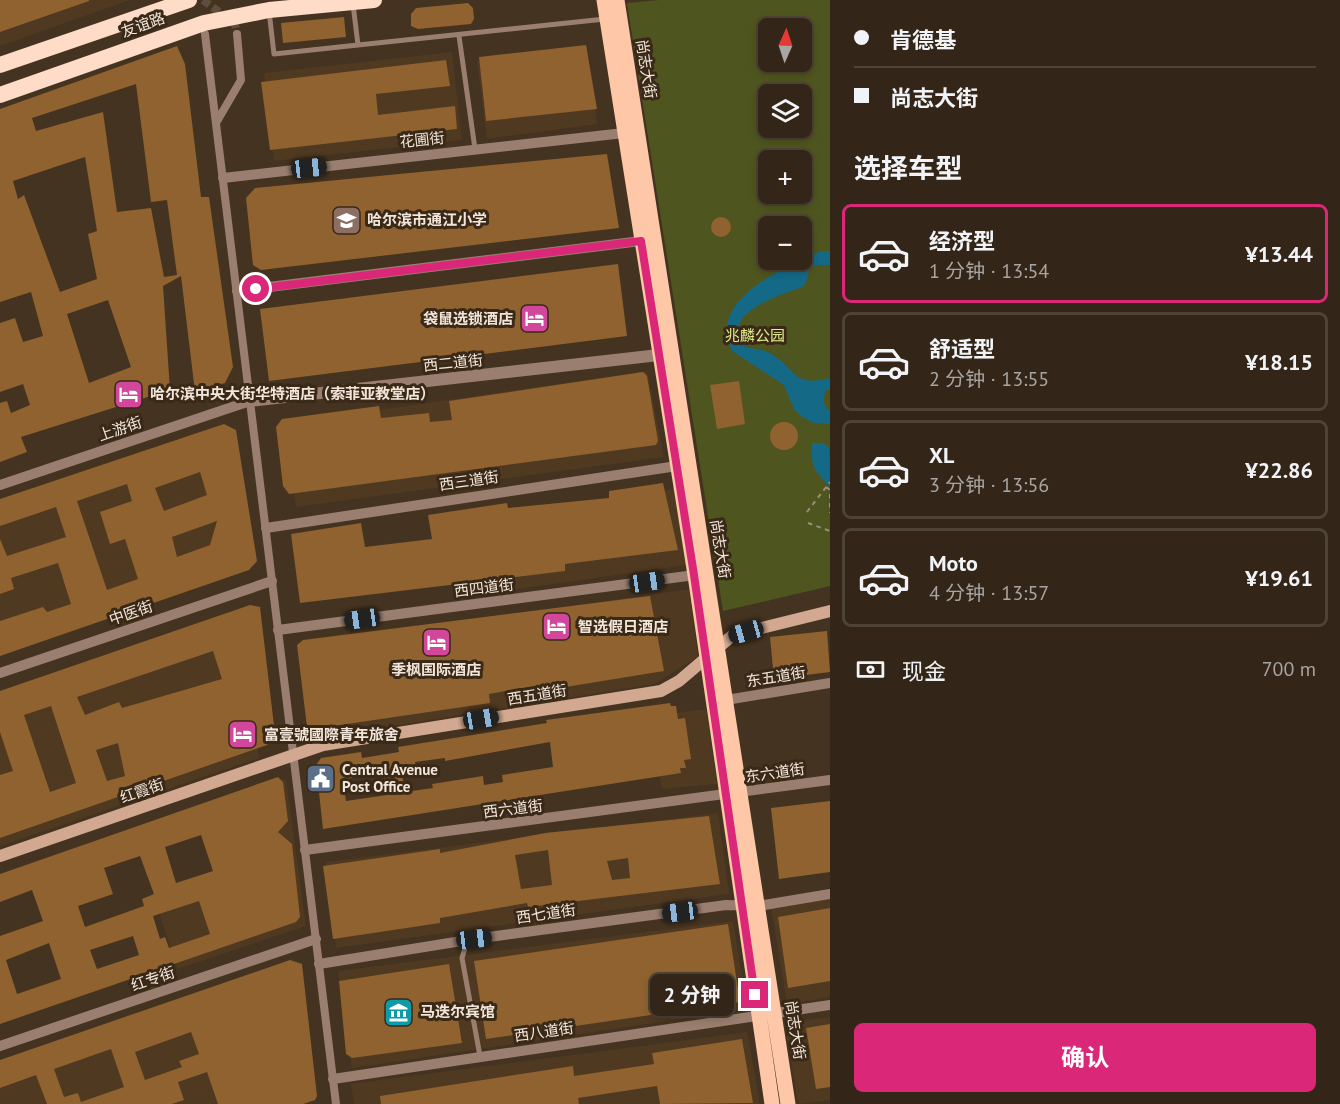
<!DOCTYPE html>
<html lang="zh">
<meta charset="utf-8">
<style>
body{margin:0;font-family:"PT Sans","Noto Sans SC",sans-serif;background:#3e3225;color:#f1f3f6;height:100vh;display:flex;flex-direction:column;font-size:22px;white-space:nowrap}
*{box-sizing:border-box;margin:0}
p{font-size:20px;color:#a9a5a2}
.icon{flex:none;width:33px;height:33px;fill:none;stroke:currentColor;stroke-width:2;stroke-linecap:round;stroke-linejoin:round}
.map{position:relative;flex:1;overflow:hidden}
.panel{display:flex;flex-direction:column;background:#332618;width:510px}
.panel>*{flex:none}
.guide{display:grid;align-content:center;height:132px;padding:0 24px;background:#332618}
.needle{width:39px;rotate:3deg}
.fabs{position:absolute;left:758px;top:18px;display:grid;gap:12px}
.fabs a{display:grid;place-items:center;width:54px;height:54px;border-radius:9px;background:#332618;box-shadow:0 3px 9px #0003,0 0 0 2px #4e4337;font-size:30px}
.end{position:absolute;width:27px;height:27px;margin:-14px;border:8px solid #db2777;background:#fff;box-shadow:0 0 0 3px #fff}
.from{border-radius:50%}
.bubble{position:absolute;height:42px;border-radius:9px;background:#332618;box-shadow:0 3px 9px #0003,0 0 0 2px #4e4337;font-size:20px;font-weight:700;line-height:42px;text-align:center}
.car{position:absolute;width:18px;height:36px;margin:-18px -9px;border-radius:8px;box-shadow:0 0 4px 2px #0007;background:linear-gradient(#222 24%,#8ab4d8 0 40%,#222 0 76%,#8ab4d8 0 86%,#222 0)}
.guide b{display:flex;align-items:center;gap:21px;height:57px;font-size:22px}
.guide b+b{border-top:2px solid #4e4337}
.guide i{width:15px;height:15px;background:#f1f3f6}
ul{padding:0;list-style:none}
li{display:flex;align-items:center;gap:18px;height:99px;margin:0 12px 9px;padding:0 12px;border:3px solid #4e4337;border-radius:9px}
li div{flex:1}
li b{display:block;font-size:22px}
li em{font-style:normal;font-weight:700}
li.selected{border-color:#db2777}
li>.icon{width:54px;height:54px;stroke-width:1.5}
h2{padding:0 24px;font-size:27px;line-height:72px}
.pay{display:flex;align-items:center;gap:15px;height:66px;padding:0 24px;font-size:22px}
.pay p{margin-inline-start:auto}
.button{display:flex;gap:12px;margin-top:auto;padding:12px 24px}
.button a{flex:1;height:69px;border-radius:9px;background:#db2777;color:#fff;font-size:24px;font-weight:700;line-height:69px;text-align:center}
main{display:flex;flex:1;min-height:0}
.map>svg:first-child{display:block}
.built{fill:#503921}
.green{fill:#4f551e;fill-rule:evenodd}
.water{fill:#146987}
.building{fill:#8f622f;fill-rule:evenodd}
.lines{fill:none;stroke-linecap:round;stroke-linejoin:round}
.pedestrian-tunnel{stroke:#5e4e3c;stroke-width:8;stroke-dasharray:8 4;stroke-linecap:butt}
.path{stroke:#9c8e7f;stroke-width:2;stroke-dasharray:4.5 4.5;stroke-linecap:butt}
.service{stroke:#9a7f70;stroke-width:5}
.pedestrian{stroke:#9a7f70;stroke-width:8}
.minor{stroke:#9a7f70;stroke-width:10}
.tertiary{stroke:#9a7f70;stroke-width:12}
.secondary{stroke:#d2a890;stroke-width:12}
.primary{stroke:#fec7a8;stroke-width:15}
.trunk{stroke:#fedcc8;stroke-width:16}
.route{stroke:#db2777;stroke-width:8}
.labels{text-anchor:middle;stroke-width:6;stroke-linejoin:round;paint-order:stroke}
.street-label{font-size:15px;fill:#f2e6db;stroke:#3a2917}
.poi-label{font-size:15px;font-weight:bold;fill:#f2e6db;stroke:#3a2917;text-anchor:start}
.park-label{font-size:15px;fill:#e1ed8f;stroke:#3a2917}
</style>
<main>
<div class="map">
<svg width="830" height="1104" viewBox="0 0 830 1104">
<rect width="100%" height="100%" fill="#443320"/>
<path class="built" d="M0 0H130L0 46Z
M587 46 597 124 487 139 477 61Z
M452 52 462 140 274 161 264 73Z
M647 371 664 457 296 507 283 424Z
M218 435 233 561 0 648V505Z
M674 489 686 565 490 593 477 516Z
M689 589 698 657 654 684 318 738 303 645Z
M244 619 259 758 0 846V697Z
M706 709 717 784 662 789 651 716Z
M286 779 306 926 177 969 155 899 248 866 226 797Z
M718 813 729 894 336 948 326 862Z
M830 898V997L787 1004 771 907Z
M733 921 747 1009 352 1068 338 971Z
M288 969 307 1104H0V1061Z
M830 1017V1100L798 1104 785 1023Z
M747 1032 760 1104H354L351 1084Z"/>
<path class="green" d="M659 0H830V586L723 611 627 3ZM768 28H801V62H768ZM768 94H801V128H768ZM768 160H801V194H768ZM768 226H801V260H768Z"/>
<path class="water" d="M821 251H830V265H816L809 270 806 283 802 287C787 292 741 308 739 326 738 332 741 339 743 345 751 350 761 348 770 353 797 369 792 388 830 378V390H826C823 399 822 405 830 411V424L814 423 802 417 794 409 784 385 732 351C706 299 784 268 821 251Z
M812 443H823L829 448 830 487C814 469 811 469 812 443Z"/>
<path class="building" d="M0 0H89V1L0 32Z
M468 3 473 8 474 19 471 24 418 29 411 26V14L416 8Z
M344 17 346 37 283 43 281 23Z
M586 45 597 109 486 121 479 57Z
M177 46 185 64 201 197H209L233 367 225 383 195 392 181 276 163 286 170 390 21 437 27 452 0 462V403L7 401 11 413 30 405 23 384 0 392V323L15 318 23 342 43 336 31 292 0 302V109ZM136 84 151 202 167 200 177 275 164 277 151 208 117 212 103 112 36 131 32 118ZM85 157 97 231 88 234 97 279 60 292 24 195 18 199 13 181ZM108 300 131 367 89 383 67 314Z
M446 60 450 86 376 94 378 115 455 106 457 129 270 150 261 82Z
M607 154 619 228 261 270 253 265 246 198 255 188Z
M711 227a10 10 0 1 1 20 0a10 10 0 1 1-20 0Z
M618 264 627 336 269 381 260 309Z
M643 372 647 376 658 441 656 445 289 494 283 486 276 427 282 419 379 406 381 418 429 413 430 422 452 420 449 401Z
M739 381 745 424 717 429 710 385Z
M770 436a14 14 0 1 1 28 0a14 14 0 1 1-28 0Z
M224 424 236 430 257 561 249 570 0 656V621L43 607 47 612 71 604 58 563 11 578 14 589 0 594V539L7 556 66 537 56 507 0 526V499ZM200 472 207 495 164 511 155 488ZM127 484 132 501 100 512 110 544 125 539 138 579 107 590 77 501ZM217 521 210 545 177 557 172 537Z
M663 483 678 550 565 564V571L300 603 291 534 361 523 365 547 432 539 428 515 507 503 508 508 609 498V491Z
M650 596 664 671 541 691 540 685 489 694 490 703 313 729 307 727 297 645 303 640Z
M250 605 260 607 275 734 267 745 0 838V775L13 771 0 732V691ZM213 651 222 679 122 708 119 702 85 715 77 697ZM51 706 76 783 50 792 24 715ZM118 743 125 776 107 781 96 750Z
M827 631 830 672 774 679 770 637Z
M670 703 671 706H676L678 719 685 718 691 759 684 760 686 768H680L681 773 323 829 316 765 321 758 361 752 362 758 399 752 398 747 547 723 546 720ZM550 742 553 767 502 775 503 782 484 785 483 776 432 784 433 788 405 792 401 768 416 766 415 762 445 758V761ZM383 771 387 795 346 801 343 780Z
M278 777 283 782 288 821 278 832 292 844 300 917 296 922 0 1024V936L43 921 32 890 0 902V874ZM201 835 213 871 176 883 165 847ZM140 856 154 894 142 899 144 906 85 927 78 906 113 894 104 868ZM199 901 210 934 169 948 165 937 160 939 153 916ZM133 936 139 955 97 969 90 950ZM49 943 61 979 17 994 6 960Z
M830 801V872L779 879 771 808Z
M709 816 720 884 528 907 527 903 440 918V923L333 939 323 866 440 849V853L545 833ZM548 850 552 885 521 889 515 855ZM628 858 630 878 612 880 607 861Z
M830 908V981L788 988 778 917Z
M728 924 740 1002 486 1039 474 961Z
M290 960 302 964 317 1096 315 1100 303 1104H218L207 1072 178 1082 184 1100 172 1104H47L36 1075 0 1088V1060ZM191 1032 199 1054 179 1061 182 1067 145 1080 135 1052ZM111 1049 124 1087 81 1102 78 1093 64 1097 54 1069Z
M449 964 462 1043 352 1058 346 1054 339 981Z
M830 1024V1087L816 1089 806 1028Z
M742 1039 753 1103 660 1104 657 1086 578 1098 579 1104H381L380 1096 573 1066 574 1076 654 1064 652 1053Z"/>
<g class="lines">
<path class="pedestrian-tunnel" d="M203 0 235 24 237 34"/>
<path class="path" d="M826 487 830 490V513
M807 512 830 482
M808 523 830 531"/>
<path class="service" d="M353 4 358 45 605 19
M269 11 274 54 358 45
M459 36 475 149
M470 942 465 948 462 958 480 1056"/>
<path class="pedestrian" d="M205 34 336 1104
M216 123 241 80 237 34"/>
<path class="minor" d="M223 178 624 133
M237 291 641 241
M0 485 250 401
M266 528 677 466
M278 630 695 575
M0 673 272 581
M726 700 830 683
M305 850 830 780
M319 964 474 939 726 905 758 906 830 894
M0 1046 316 939
M333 1079 830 1005"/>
<path class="tertiary" d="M250 401 659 355"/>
<path class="secondary" d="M0 856 323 745 661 691 679 681 733 635 830 611"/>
<path class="primary" d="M604 0 695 575 772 1104
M617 0 788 1104"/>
<path class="trunk" d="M0 65 189 0
M0 95 204 23 269 10 374 0"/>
</g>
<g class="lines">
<path class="route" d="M256 289 641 241 694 575 755 995"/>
</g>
<defs>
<symbol id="school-square" viewBox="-11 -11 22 22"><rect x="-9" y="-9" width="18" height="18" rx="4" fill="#8d6e63" stroke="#3a2917"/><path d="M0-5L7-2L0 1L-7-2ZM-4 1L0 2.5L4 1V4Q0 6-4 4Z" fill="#fff"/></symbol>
<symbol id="hotel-square" viewBox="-11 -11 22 22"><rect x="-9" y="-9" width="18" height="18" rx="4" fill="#d1479c" stroke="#3a2917"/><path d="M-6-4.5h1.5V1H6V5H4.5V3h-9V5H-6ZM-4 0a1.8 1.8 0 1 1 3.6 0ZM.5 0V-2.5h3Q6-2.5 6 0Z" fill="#fff"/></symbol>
<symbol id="civic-square" viewBox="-11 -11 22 22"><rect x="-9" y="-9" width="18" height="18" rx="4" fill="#5c6f8a" stroke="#3a2917"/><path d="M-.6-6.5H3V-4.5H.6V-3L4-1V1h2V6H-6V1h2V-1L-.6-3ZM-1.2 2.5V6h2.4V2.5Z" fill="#fff"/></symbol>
<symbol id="museum-square" viewBox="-11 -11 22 22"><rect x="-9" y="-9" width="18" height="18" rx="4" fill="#0f9aa8" stroke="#3a2917"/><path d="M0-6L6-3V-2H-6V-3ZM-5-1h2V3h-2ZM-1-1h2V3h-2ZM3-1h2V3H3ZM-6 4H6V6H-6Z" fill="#fff"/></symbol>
</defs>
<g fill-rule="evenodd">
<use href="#school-square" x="330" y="204" width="33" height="33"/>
<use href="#hotel-square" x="518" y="302" width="33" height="33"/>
<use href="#hotel-square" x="112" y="378" width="33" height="33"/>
<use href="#hotel-square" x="540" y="610" width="33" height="33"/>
<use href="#hotel-square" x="420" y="626" width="33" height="33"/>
<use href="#hotel-square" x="226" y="718" width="33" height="33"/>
<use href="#civic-square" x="304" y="762" width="33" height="33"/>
<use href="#museum-square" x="382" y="996" width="33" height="33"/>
</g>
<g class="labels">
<g class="street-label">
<text transform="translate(143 25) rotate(-20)" y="5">友谊路</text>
<text transform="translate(646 69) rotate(81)" y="5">尚志大街</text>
<text transform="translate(422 140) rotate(-6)" y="5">花圃街</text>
<text transform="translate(453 363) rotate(-6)" y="5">西二道街</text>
<text transform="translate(120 429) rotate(-19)" y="5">上游街</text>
<text transform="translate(469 481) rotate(-8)" y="5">西三道街</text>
<text transform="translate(720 549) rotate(81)" y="5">尚志大街</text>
<text transform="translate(484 588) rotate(-7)" y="5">西四道街</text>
<text transform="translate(131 613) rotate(-19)" y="5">中医街</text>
<text transform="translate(776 677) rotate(-9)" y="5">东五道街</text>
<text transform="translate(537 695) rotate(-9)" y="5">西五道街</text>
<text transform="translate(775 773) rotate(-8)" y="5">东六道街</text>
<text transform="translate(142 791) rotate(-19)" y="5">红霞街</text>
<text transform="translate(513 809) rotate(-7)" y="5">西六道街</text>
<text transform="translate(546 914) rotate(-8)" y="5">西七道街</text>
<text transform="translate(153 979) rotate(-19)" y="5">红专街</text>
<text transform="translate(795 1030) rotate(81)" y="5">尚志大街</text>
<text transform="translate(544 1032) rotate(-8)" y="5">西八道街</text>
</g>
<g class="poi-label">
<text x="367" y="225">哈尔滨市通江小学</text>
<text x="513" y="324" text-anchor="end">袋鼠选锁酒店</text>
<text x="150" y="399">哈尔滨中央大街华特酒店（索菲亚教堂店）</text>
<text x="578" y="632">智选假日酒店</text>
<text x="436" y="675" text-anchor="middle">季枫国际酒店</text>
<text x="264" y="740">富壹號國際青年旅舍</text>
<text x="342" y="775">Central Avenue<tspan x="342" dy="17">Post Office</tspan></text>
<text x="420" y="1017">马迭尔宾馆</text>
</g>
<g class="park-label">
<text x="755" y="341">兆麟公园</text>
</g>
</g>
</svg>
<div class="fabs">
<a><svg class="needle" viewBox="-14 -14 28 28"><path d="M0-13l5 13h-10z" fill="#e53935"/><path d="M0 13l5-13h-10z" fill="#a9a5a2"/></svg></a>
<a><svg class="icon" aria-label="layers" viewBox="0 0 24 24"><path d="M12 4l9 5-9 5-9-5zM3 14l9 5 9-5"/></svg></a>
<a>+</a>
<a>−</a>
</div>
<i class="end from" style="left:256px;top:289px"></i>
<i class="end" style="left:755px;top:995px"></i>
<div class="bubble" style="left:650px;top:974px;width:84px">2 分钟</div>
<i class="car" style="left:309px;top:168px;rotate:84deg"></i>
<i class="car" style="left:647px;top:582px;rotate:82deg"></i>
<i class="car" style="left:362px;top:619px;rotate:262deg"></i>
<i class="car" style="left:746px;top:632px;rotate:254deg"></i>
<i class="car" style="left:481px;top:719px;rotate:81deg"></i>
<i class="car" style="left:680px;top:912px;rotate:263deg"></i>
<i class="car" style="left:474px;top:939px;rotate:83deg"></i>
</div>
<section class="panel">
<div class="guide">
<b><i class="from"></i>肯德基</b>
<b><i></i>尚志大街</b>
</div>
<h2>选择车型</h2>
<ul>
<li class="selected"><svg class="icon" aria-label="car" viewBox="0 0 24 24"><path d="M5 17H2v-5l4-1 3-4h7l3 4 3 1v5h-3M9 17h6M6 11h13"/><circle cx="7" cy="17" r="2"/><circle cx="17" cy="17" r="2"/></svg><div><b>经济型</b><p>1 分钟 · 13:54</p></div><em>¥13.44</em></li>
<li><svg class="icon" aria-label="car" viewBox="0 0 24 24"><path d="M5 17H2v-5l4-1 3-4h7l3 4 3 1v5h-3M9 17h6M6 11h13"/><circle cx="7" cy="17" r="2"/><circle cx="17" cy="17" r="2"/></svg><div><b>舒适型</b><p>2 分钟 · 13:55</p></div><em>¥18.15</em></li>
<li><svg class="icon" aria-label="car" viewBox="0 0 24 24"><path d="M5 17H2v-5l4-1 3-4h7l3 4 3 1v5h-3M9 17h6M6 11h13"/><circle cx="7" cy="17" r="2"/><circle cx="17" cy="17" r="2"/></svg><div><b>XL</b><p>3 分钟 · 13:56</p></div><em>¥22.86</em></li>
<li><svg class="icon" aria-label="car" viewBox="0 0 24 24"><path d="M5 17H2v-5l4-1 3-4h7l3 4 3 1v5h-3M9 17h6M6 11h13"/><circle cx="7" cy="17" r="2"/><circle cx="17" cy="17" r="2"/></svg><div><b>Moto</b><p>4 分钟 · 13:57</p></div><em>¥19.61</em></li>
</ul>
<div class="pay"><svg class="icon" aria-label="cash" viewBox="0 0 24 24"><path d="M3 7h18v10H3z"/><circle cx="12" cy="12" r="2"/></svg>现金<p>700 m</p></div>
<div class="button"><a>确认</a></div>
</section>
</main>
